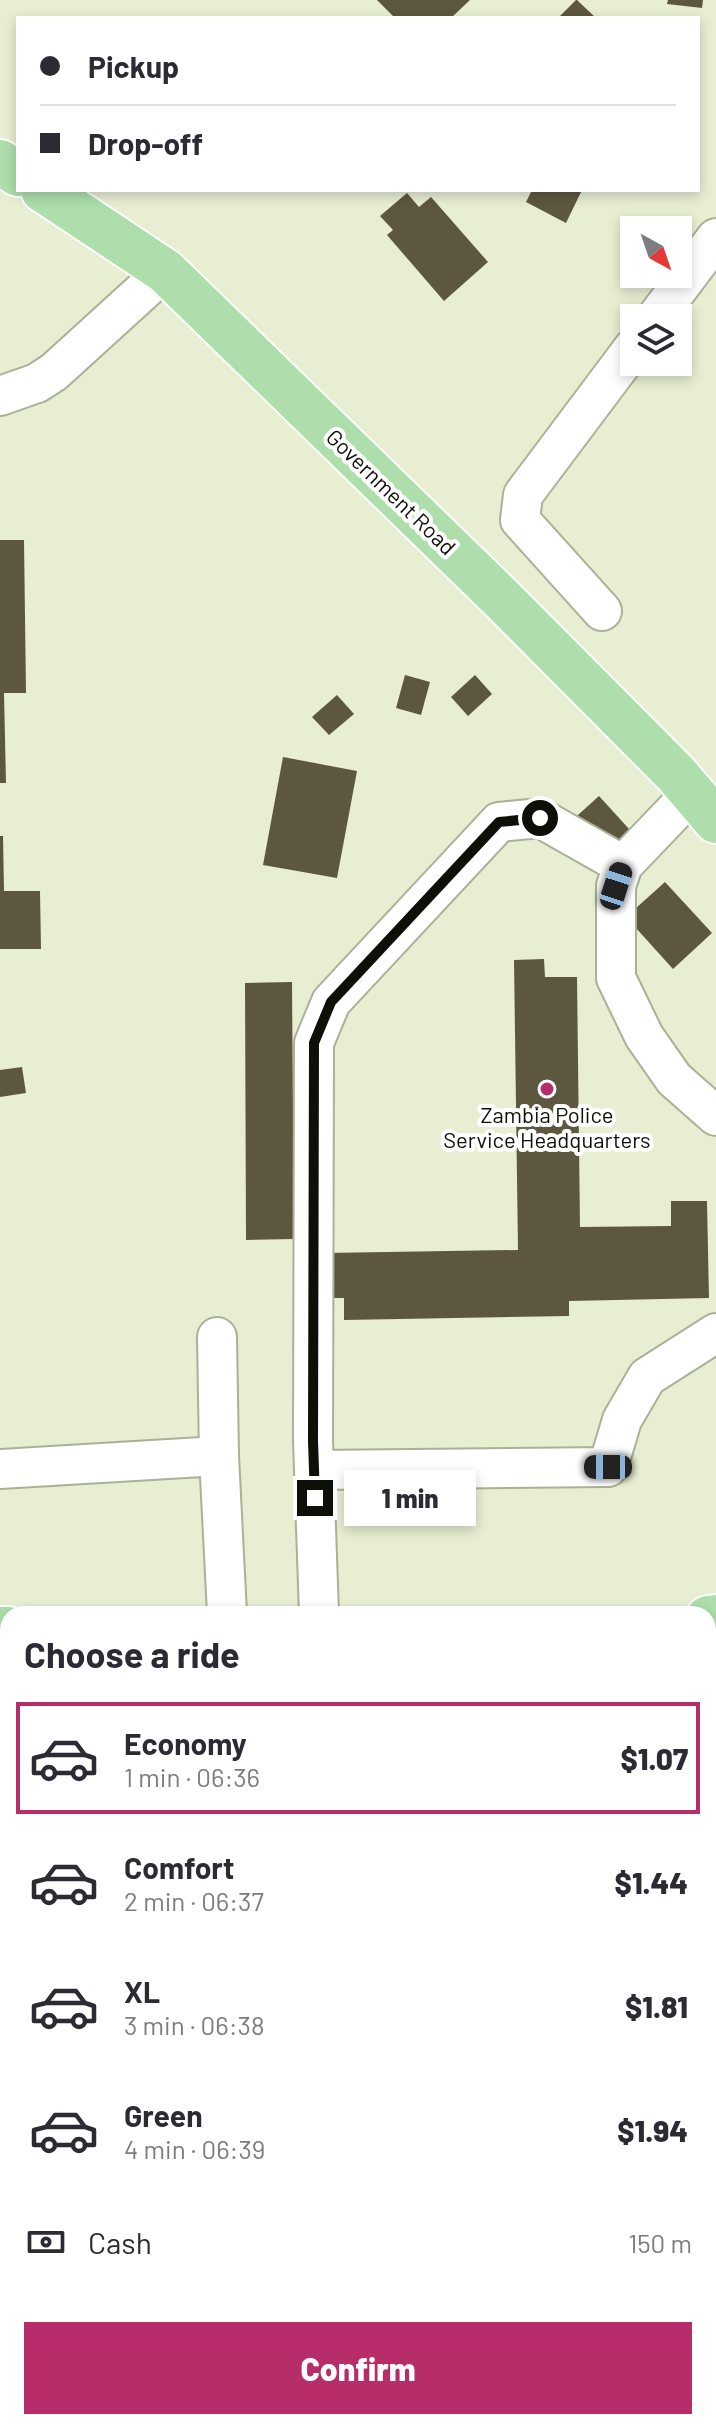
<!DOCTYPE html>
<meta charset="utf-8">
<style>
body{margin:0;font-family:Barlow,sans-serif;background:#f7f7f7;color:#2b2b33;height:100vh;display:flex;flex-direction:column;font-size:30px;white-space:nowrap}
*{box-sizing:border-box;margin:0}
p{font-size:26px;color:#7c7c81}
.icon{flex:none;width:44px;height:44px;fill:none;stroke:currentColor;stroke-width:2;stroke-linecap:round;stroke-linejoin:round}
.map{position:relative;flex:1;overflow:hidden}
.side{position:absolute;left:0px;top:1606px;width:716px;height:824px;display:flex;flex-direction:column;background:#fff;border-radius:24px 24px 0 0;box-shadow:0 4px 12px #0003}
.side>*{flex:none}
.banner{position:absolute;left:16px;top:16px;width:684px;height:176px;border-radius:0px;box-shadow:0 4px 12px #0003;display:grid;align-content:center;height:176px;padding:0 24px;background:#fff}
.needle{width:52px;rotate:140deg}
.tools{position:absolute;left:620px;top:216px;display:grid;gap:16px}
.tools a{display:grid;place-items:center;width:72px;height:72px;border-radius:0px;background:#fff;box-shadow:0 4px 12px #0003;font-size:40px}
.end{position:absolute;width:36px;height:36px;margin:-18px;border:10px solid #0d1006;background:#fff;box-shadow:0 0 0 4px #fff}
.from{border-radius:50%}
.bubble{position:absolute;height:56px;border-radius:0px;background:#fff;box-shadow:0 4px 12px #0003;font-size:26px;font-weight:800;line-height:56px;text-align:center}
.car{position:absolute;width:24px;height:48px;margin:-24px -12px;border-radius:10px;box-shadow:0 0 6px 2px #0007;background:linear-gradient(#222 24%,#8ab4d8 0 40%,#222 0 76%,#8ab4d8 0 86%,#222 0)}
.banner b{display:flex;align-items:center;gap:28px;height:76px;font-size:30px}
.banner b+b{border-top:2px solid #e1e1e2}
.banner i{width:20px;height:20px;background:#2b2b33}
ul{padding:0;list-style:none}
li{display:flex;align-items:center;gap:24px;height:112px;margin:0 16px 12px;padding:0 8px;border:4px solid transparent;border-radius:0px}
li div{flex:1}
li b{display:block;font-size:30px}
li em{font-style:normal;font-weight:800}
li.active{border-color:#b72d69}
li>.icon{width:72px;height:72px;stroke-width:1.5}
h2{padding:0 24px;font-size:36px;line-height:96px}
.pay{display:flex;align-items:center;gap:20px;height:88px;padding:0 24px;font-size:30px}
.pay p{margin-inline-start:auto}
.action{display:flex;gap:16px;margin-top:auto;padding:16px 24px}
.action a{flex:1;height:92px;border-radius:0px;background:#b72d69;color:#fff;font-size:32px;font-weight:800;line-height:92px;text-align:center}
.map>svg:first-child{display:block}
.building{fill:#5e573f}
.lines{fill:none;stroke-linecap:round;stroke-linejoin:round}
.minor-casing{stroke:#aab196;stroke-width:42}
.major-casing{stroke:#fff;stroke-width:48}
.minor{stroke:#fff;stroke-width:38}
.major{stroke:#addeab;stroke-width:44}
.route{stroke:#0d1006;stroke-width:10}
.poi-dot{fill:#b72d69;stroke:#fff;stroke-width:3}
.labels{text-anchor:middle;stroke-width:8;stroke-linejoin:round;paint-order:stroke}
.street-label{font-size:22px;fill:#0d1006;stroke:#fff}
.poi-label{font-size:22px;fill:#0d1006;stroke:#fff}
</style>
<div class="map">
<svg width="716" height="2430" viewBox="0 0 716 2430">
<rect width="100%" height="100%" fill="#e7eed2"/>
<path class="building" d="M377 0H470L451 18H395Z
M576 0H577L596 18H558Z
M668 0H703L702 8 667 4Z
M532 190H582L566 223 526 202Z
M407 193 419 207 431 197 488 262 444 301 387 235 393 230 380 216Z
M0 540H24L26 693H4L6 783H0Z
M405 675 430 682 421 715 396 708Z
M475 675 492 694 468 716 451 697Z
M337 695 354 714 329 735 312 717Z
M283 757 357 771 337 878 263 865Z
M599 796 630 830 607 851 568 824Z
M0 836H3L4 891H40L41 949H0Z
M665 882 712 933 673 969 626 917Z
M544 959 545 977H577L580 1227 671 1226V1201H707L709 1298 569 1301V1316L344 1320V1298H325V1253L518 1250 514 960Z
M292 982 294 1239 246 1240 245 983Z
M22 1067 26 1093 0 1097V1070Z
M0 1901 8 1906V2016L0 2011Z
M716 2045V2164L708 2152V2050Z
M716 2171V2221L708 2209V2176Z
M114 2422H150L144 2430H124Z
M376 2422H523L535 2430H371Z"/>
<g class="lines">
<defs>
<path id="minor" d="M656 318 716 238
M0 396 37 383 54 372 165 271
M602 611 520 520 523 495 634 347
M691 794 623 865 616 886V978L644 1036 674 1079 716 1116
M217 1337 219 1456 227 1614
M0 1469 219 1456
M314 1470 608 1467 622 1420 647 1377 716 1333
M319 1614 313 1441 314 1043 331 1002 499 822 540 818 623 865
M0 1806 8 1807
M708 1859H716
M699 2422 709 2430"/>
<path id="major" d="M0 162 18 174
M43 190 165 271 502 599 676 774 716 821
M708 1618 716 1617
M0 1629H8"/>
</defs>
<use href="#minor" class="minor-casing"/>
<use href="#major" class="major-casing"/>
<use href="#minor" class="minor"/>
<use href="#major" class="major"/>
</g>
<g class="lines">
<path class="route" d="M315 1498 313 1441 314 1043 331 1002 499 822 540 818"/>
</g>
<circle class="poi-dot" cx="547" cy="1089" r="8"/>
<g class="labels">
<g class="street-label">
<text transform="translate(391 492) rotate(44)" y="8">Government Road</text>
</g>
<g class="poi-label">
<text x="547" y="1123">Zambia Police<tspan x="547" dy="25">Service Headquarters</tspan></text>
</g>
</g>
</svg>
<div class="tools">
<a><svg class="needle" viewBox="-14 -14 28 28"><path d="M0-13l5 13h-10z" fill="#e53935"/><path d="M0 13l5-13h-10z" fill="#7c7c81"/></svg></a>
<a><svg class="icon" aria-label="layers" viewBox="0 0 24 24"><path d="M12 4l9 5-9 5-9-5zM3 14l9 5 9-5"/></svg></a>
</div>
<i class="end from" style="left:540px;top:818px"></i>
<i class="end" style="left:315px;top:1498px"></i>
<div class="bubble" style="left:344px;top:1470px;width:132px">1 min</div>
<i class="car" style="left:616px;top:886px;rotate:18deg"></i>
<i class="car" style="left:608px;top:1467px;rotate:270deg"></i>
<div class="banner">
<b><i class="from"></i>Pickup</b>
<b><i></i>Drop-off</b>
</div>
<section class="side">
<h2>Choose a ride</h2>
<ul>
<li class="active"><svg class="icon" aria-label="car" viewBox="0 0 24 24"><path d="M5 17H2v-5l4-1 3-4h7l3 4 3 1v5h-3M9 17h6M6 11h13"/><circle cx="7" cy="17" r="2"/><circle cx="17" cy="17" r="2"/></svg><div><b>Economy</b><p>1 min · 06:36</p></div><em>$1.07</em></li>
<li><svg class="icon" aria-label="car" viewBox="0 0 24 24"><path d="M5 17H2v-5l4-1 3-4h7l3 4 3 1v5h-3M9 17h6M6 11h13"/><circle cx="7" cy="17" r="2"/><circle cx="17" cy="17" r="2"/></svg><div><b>Comfort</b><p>2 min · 06:37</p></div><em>$1.44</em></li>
<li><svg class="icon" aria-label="car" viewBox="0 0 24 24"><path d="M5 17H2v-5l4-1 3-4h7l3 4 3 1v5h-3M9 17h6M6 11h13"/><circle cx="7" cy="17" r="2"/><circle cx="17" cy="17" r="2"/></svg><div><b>XL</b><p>3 min · 06:38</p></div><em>$1.81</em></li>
<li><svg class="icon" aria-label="car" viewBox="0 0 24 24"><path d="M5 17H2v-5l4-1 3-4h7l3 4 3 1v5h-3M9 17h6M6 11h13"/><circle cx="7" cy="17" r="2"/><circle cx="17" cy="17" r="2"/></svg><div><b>Green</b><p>4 min · 06:39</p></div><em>$1.94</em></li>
</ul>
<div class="pay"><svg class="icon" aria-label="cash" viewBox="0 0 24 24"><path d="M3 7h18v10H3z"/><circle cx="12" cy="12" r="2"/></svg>Cash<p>150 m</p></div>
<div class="action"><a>Confirm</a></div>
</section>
</div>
